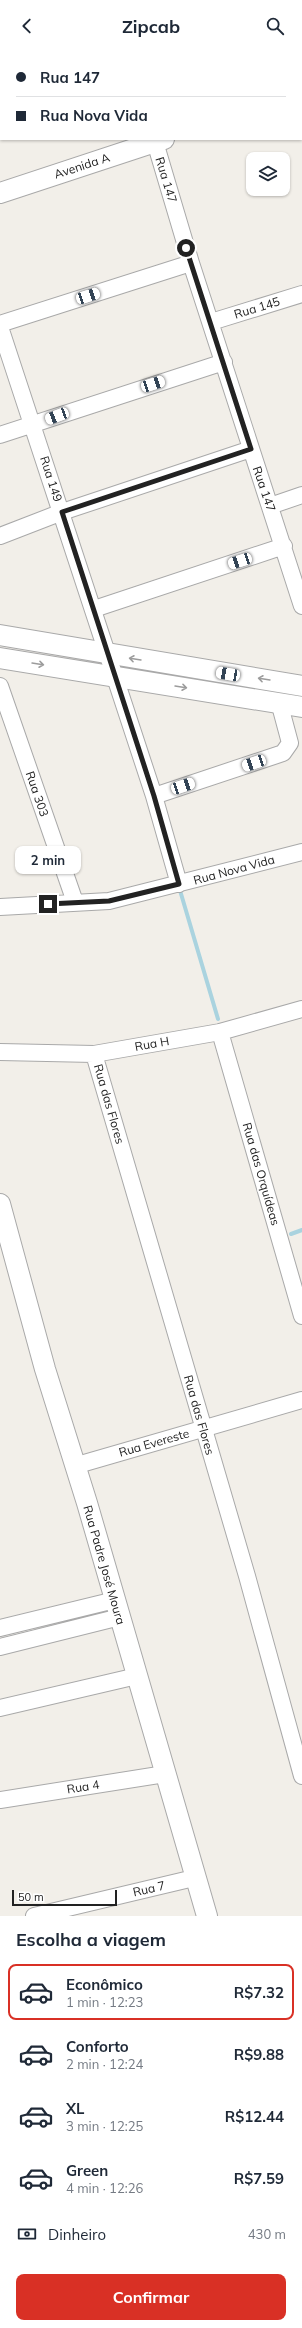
<!DOCTYPE html>
<html lang="pt">
<meta charset="utf-8">
<style>
body{margin:0;font-family:Mulish,sans-serif;background:#f2f2f3;color:#1f2937;height:100vh;display:flex;flex-direction:column;font-size:15px;white-space:nowrap}
*{box-sizing:border-box;margin:0}
p{font-size:13px;color:#747a83}
.icon{flex:none;width:22px;height:22px;fill:none;stroke:currentColor;stroke-width:2;stroke-linecap:round;stroke-linejoin:round}
.map{position:relative;height:1864px;overflow:hidden}
.sheet{display:flex;flex-direction:column;background:#fff;flex:1}
.sheet>*{flex:none}
.banner{position:absolute;left:0px;top:0px;width:302px;height:88px;box-shadow:0 1px 3px #0004;display:grid;align-content:center;height:88px;padding:0 16px;background:#fff}
.tools{position:absolute;left:246px;top:100px;display:grid;gap:8px}
.tools a{display:grid;place-items:center;width:44px;height:44px;border-radius:8px;background:#fff;box-shadow:0 1px 3px #0004;font-size:20px}
.scale{position:absolute;left:12px;bottom:10px;width:105px;box-sizing:border-box;padding-left:4px;border:2px solid #222;border-top:0;font-size:11px;line-height:14px;white-space:nowrap;color:#222;-webkit-text-stroke:3px #fff;paint-order:stroke}
.end{position:absolute;width:18px;height:18px;margin:-9px;border:5px solid #222;background:#fff;box-shadow:0 0 0 2px #fff}
.from{border-radius:50%}
.bubble{position:absolute;height:28px;border-radius:8px;background:#fff;box-shadow:0 1px 3px #0004;font-size:13px;font-weight:700;line-height:28px;text-align:center}
.car{position:absolute;width:12px;height:24px;margin:-12px -6px;border-radius:5px;box-shadow:0 0 3px 1px #0007;background:linear-gradient(#fff 24%,#345 0 40%,#fff 0 76%,#345 0 86%,#fff 0)}
.banner b{display:flex;align-items:center;gap:14px;height:38px;font-size:15px}
.banner b+b{border-top:1px solid #e0e1e3}
.banner i{width:10px;height:10px;background:#1f2937}
ul{padding:0;list-style:none}
li{display:flex;align-items:center;gap:12px;height:56px;margin:0 8px 6px;padding:0 8px;border:2px solid transparent;border-radius:8px}
li div{flex:1}
li b{display:block;font-size:15px}
li em{font-style:normal;font-weight:700}
li.on{border-color:#d93025}
li>.icon{width:36px;height:36px;stroke-width:1.5}
h2{padding:0 16px;font-size:18px;line-height:48px}
.pay{display:flex;align-items:center;gap:10px;height:44px;padding:0 16px;font-size:15px}
.pay p{margin-inline-start:auto}
.cta{display:flex;gap:8px;margin-top:auto;padding:8px 16px}
.cta a{flex:1;height:46px;border-radius:8px;background:#d93025;color:#fff;font-size:16px;font-weight:700;line-height:46px;text-align:center}
header{display:flex;justify-content:space-between;align-items:center;height:52px;padding:0 16px;background:#fff;font-size:18px;font-weight:700}
.map>svg:first-child{display:block}
.lines{fill:none;stroke-linecap:round;stroke-linejoin:round}
.stream{stroke:#aad3df;stroke-width:4}
.minor-casing{stroke:#a9a9a9;stroke-width:18}
.tertiary-casing{stroke:#a9a9a9;stroke-width:22}
.minor{stroke:#fff;stroke-width:16}
.tertiary{stroke:#fff;stroke-width:20}
.oneway{stroke:#9c9c9c}
.route{stroke:#222;stroke-width:5}
.labels{text-anchor:middle;stroke-width:3;stroke-linejoin:round;paint-order:stroke}
.street-label{font-size:12px;fill:#222;stroke:#fff}
</style>
<header><svg class="icon" aria-label="back" viewBox="0 0 24 24"><path d="M15 5l-7 7 7 7"/></svg>Zipcab<svg class="icon" aria-label="search" viewBox="0 0 24 24"><circle cx="10" cy="10" r="6"/><path d="M15 15l6 6"/></svg></header>
<div class="map">
<svg width="302" height="1864" viewBox="0 0 302 1864">
<rect width="100%" height="100%" fill="#f2efe9"/>
<g class="lines">
<path class="stream" d="M179 835 218 967
M291 1182 302 1178"/>
<defs>
<path id="minor" d="M155 90 191 211 302 554
M211 270 302 242
M0 272 191 211
M0 275 154 744 179 832
M0 383 224 310
M270 454 302 443
M0 484 62 460 251 397
M94 557 284 494
M0 634 75 850
M154 744 283 701 290 691 279 650
M0 855 109 849 302 800
M220 980 302 1264
M0 1000 94 1002 220 980 302 957
M94 1002 247 1524 302 1724
M74 1414 302 1348
M0 1576 115 1548
M0 1595 120 1565
M0 1656 137 1624
M0 1748 165 1722
M34 1864 194 1826"/>
<path id="tertiary" d="M301 41H302
M0 141 164 87
M0 583 302 634
M0 606 302 655
M0 1152 45 1317 87 1451 207 1864"/>
</defs>
<use href="#minor" class="minor-casing"/>
<use href="#tertiary" class="tertiary-casing"/>
<use href="#minor" class="minor"/>
<use href="#tertiary" class="tertiary"/>
</g>
<defs><path id="oneway-shaft" d="M-6 0H5M1.5-3L5.5 0L1.5 3" fill="none" stroke-width="1.6" stroke-linecap="round" stroke-linejoin="round"/></defs>
<g class="oneway">
<use href="#oneway-shaft" transform="translate(135 607) rotate(-171)"/>
<use href="#oneway-shaft" transform="translate(38 612) rotate(9)"/>
<use href="#oneway-shaft" transform="translate(264 627) rotate(-171)"/>
<use href="#oneway-shaft" transform="translate(181 635) rotate(9)"/>
</g>
<g class="lines">
<path class="route" d="M48 852 109 849 179 832 154 744 62 460 251 397 186 196"/>
</g>
<g class="labels">
<g class="street-label">
<text transform="translate(82 114) rotate(-18)" y="4">Avenida A</text>
<text transform="translate(166 128) rotate(73)" y="4">Rua 147</text>
<text transform="translate(257 256) rotate(-17)" y="4">Rua 145</text>
<text transform="translate(51 427) rotate(72)" y="4">Rua 149</text>
<text transform="translate(264 437) rotate(71)" y="4">Rua 147</text>
<text transform="translate(37 742) rotate(71)" y="4">Rua 303</text>
<text transform="translate(234 818) rotate(-15)" y="4">Rua Nova Vida</text>
<text transform="translate(152 992) rotate(-10)" y="4">Rua H</text>
<text transform="translate(109 1052) rotate(74)" y="4">Rua das Flores</text>
<text transform="translate(261 1122) rotate(74)" y="4">Rua das Orquídeas</text>
<text transform="translate(199 1363) rotate(74)" y="4">Rua das Flores</text>
<text transform="translate(154 1391) rotate(-16)" y="4">Rua Evereste</text>
<text transform="translate(104 1513) rotate(74)" y="4">Rua Padre José Moura</text>
<text transform="translate(83 1735) rotate(-9)" y="4">Rua 4</text>
<text transform="translate(149 1837) rotate(-13)" y="4">Rua 7</text>
</g>
</g>
</svg>
<div class="tools">
<a><svg class="icon" aria-label="layers" viewBox="0 0 24 24"><path d="M12 4l9 5-9 5-9-5zM3 14l9 5 9-5"/></svg></a>
</div>
<div class="scale">50 m</div>
<i class="end from" style="left:186px;top:196px"></i>
<i class="end" style="left:48px;top:852px"></i>
<div class="bubble" style="left:15px;top:794px;width:66px">2 min</div>
<i class="car" style="left:88px;top:244px;rotate:72deg"></i>
<i class="car" style="left:153px;top:332px;rotate:72deg"></i>
<i class="car" style="left:57px;top:364px;rotate:249deg"></i>
<i class="car" style="left:240px;top:509px;rotate:252deg"></i>
<i class="car" style="left:228px;top:622px;rotate:280deg"></i>
<i class="car" style="left:254px;top:711px;rotate:251deg"></i>
<i class="car" style="left:183px;top:734px;rotate:71deg"></i>
<div class="banner">
<b><i class="from"></i>Rua 147</b>
<b><i></i>Rua Nova Vida</b>
</div>
</div>
<section class="sheet">
<h2>Escolha a viagem</h2>
<ul>
<li class="on"><svg class="icon" aria-label="car" viewBox="0 0 24 24"><path d="M5 17H2v-5l4-1 3-4h7l3 4 3 1v5h-3M9 17h6M6 11h13"/><circle cx="7" cy="17" r="2"/><circle cx="17" cy="17" r="2"/></svg><div><b>Econômico</b><p>1 min · 12:23</p></div><em>R$7.32</em></li>
<li><svg class="icon" aria-label="car" viewBox="0 0 24 24"><path d="M5 17H2v-5l4-1 3-4h7l3 4 3 1v5h-3M9 17h6M6 11h13"/><circle cx="7" cy="17" r="2"/><circle cx="17" cy="17" r="2"/></svg><div><b>Conforto</b><p>2 min · 12:24</p></div><em>R$9.88</em></li>
<li><svg class="icon" aria-label="car" viewBox="0 0 24 24"><path d="M5 17H2v-5l4-1 3-4h7l3 4 3 1v5h-3M9 17h6M6 11h13"/><circle cx="7" cy="17" r="2"/><circle cx="17" cy="17" r="2"/></svg><div><b>XL</b><p>3 min · 12:25</p></div><em>R$12.44</em></li>
<li><svg class="icon" aria-label="car" viewBox="0 0 24 24"><path d="M5 17H2v-5l4-1 3-4h7l3 4 3 1v5h-3M9 17h6M6 11h13"/><circle cx="7" cy="17" r="2"/><circle cx="17" cy="17" r="2"/></svg><div><b>Green</b><p>4 min · 12:26</p></div><em>R$7.59</em></li>
</ul>
<div class="pay"><svg class="icon" aria-label="cash" viewBox="0 0 24 24"><path d="M3 7h18v10H3z"/><circle cx="12" cy="12" r="2"/></svg>Dinheiro<p>430 m</p></div>
<div class="cta"><a>Confirmar</a></div>
</section>
